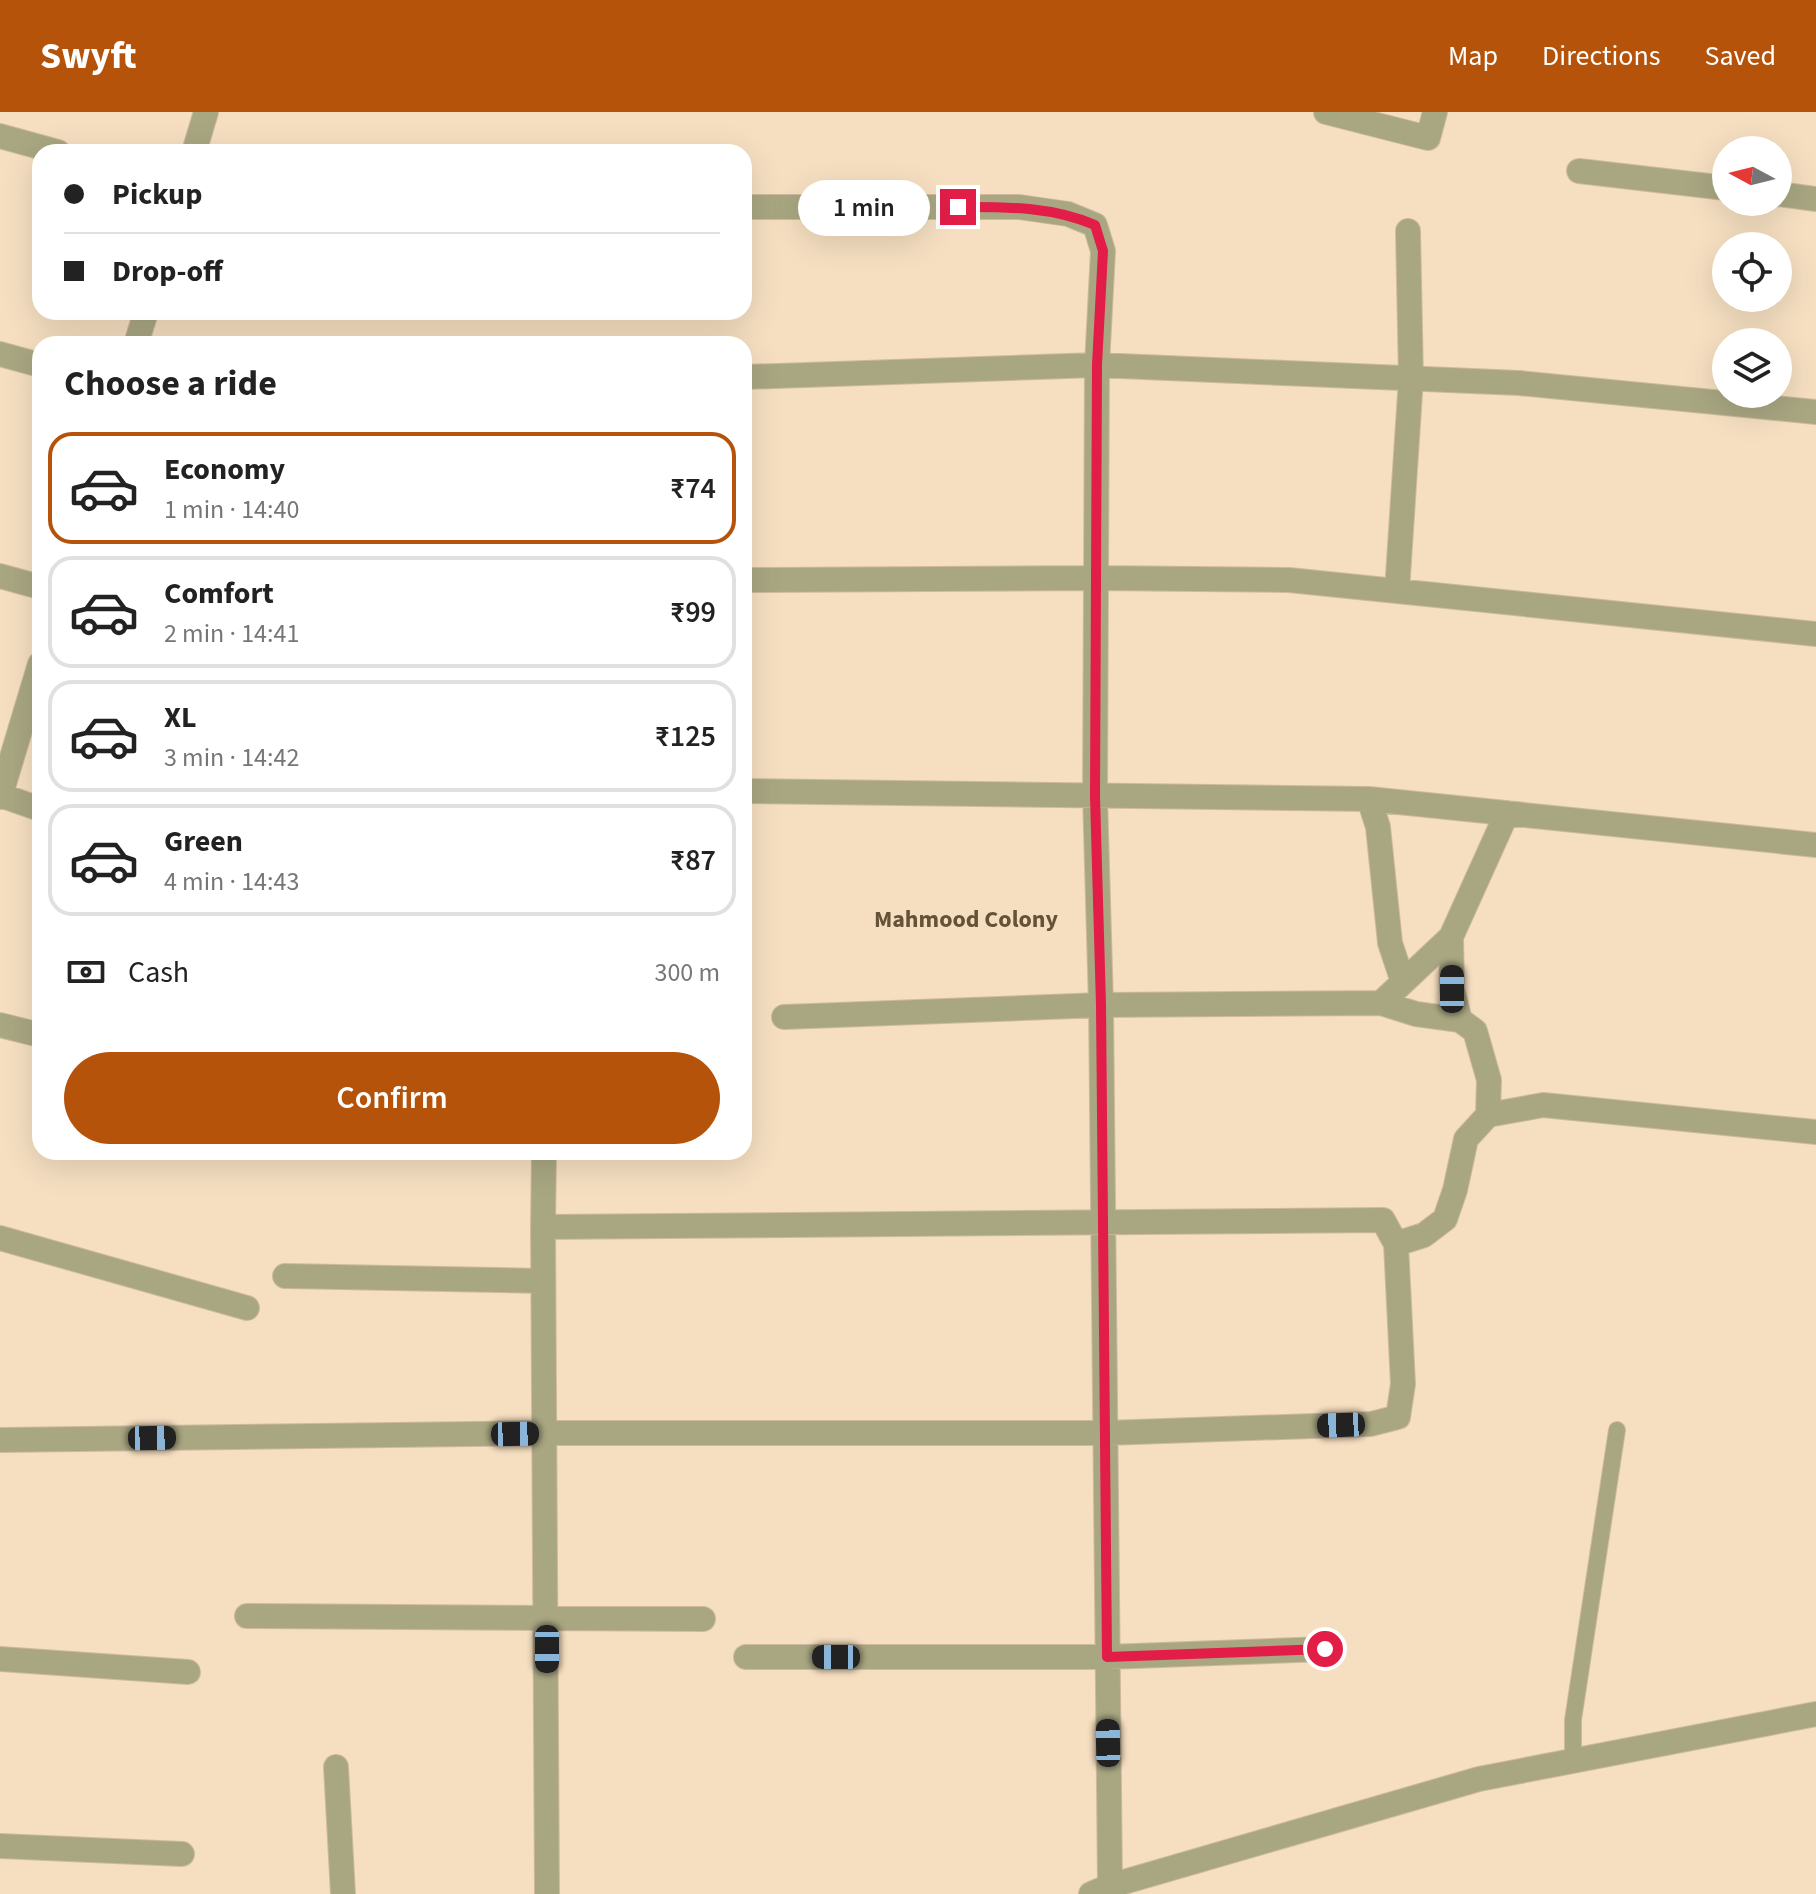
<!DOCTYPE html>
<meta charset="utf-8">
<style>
body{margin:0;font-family:"Source Sans 3",sans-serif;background:#f2f2f2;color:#222;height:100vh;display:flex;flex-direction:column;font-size:30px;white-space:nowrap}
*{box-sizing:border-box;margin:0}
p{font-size:26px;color:#767676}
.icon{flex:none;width:44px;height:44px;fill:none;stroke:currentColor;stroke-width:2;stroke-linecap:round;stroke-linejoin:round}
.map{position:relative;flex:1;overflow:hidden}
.sheet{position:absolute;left:32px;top:224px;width:720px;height:824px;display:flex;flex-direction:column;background:#fff;border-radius:24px;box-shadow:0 8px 32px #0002}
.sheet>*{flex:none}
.hud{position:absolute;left:32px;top:32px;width:720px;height:176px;border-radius:24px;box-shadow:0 8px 32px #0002;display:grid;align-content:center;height:176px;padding:0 32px;background:#fff}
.needle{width:52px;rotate:277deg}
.buttons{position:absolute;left:1712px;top:24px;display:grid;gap:16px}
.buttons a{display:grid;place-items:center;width:80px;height:80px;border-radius:50%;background:#fff;box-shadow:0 8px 32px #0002;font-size:40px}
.end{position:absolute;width:36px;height:36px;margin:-18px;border:10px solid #e11d48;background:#fff;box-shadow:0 0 0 4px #fff}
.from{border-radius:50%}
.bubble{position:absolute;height:56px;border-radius:28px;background:#fff;box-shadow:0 8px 32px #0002;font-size:26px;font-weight:600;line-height:56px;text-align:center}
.car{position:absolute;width:24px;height:48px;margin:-24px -12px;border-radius:10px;box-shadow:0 0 6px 2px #0007;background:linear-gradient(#222 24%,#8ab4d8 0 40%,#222 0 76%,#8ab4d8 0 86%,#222 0)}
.hud b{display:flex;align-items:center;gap:28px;height:76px;font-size:30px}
.hud b+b{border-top:2px solid #e0e0e0}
.hud i{width:20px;height:20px;background:#222}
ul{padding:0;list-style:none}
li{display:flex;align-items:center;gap:24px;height:112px;margin:0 16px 12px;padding:0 16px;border:4px solid #e0e0e0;border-radius:24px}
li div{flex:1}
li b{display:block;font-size:30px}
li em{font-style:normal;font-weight:600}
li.current{border-color:#b45309}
li>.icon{width:72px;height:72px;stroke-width:1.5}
h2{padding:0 32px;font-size:36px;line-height:96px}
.pay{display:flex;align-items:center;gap:20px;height:88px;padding:0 32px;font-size:30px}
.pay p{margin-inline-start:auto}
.button{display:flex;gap:16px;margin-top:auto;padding:16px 32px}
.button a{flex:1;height:92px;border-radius:48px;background:#b45309;color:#fff;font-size:32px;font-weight:600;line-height:92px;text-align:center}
header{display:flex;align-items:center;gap:48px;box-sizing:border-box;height:112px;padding:0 40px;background:#b45309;color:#fff}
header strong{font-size:38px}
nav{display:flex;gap:44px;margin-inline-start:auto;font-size:28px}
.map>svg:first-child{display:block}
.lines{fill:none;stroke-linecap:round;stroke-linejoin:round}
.service-casing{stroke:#cfbaa0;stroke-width:18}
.minor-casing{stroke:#cfbaa0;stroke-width:26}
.tertiary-casing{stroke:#cfbaa0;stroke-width:26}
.service{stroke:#a9a782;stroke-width:16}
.minor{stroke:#a9a782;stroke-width:24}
.tertiary{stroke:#a9a782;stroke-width:24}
.route{stroke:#e11d48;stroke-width:10}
.labels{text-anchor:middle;stroke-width:6;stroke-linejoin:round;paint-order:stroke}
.neighbourhood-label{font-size:24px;font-weight:bold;fill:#665238;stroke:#f6dfc1}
</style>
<header>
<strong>Swyft</strong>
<nav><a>Map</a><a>Directions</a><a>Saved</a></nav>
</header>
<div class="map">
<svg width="1816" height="1782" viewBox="0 0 1816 1782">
<rect width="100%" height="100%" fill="#f6dfc1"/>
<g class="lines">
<defs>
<path id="service" d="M1573 1649V1608L1617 1318"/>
<path id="minor" d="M1326 0 1428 26 1435 0
M0 24 58 40
M194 40 206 0
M1579 59 1726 76
M1778 82 1816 87
M744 95H1019L1068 102 1095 113 1103 139 1097 253 744 265
M136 232 146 200
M0 242 40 253
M0 464 40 475
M744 468 1096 466 1289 468 1816 522
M1397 479 1411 266 1408 119
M744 679 1369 687 1816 733
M0 683 40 697
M0 685 40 552
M1369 687 1378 715 1390 831 1403 870
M1451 825 1452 877 1460 908
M1381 891 1451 825 1507 701
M784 905 1101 893 1381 891 1416 902 1460 908 1475 919 1489 968 1488 1003
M0 913 40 923
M544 1040 543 1115 547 1782
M0 1126 247 1196
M1396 1132 1424 1123 1445 1107 1455 1078 1466 1027 1488 1003 1543 993 1816 1020
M285 1164 543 1169
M0 1328 546 1321H1106L1371 1312 1398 1305 1403 1272 1396 1132 1383 1108 543 1115
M247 1504 703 1507
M746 1545H1107L1325 1537
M0 1547 188 1560
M336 1655 343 1782
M0 1734 182 1742
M1110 1774 1101 893 1095 684 1097 253 1519 271 1816 300"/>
<path id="tertiary" d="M1091 1782 1110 1774 1479 1667 1816 1602"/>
</defs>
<use href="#service" class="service-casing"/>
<use href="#minor" class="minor-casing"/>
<use href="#tertiary" class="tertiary-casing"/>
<use href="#service" class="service"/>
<use href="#minor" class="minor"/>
<use href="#tertiary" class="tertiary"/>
</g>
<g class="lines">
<path class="route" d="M958 95C1006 95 1051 94 1095 113L1103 139 1097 253 1095 684 1101 893 1107 1545 1325 1537"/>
</g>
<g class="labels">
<g class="neighbourhood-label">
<text x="966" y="815">Mahmood Colony</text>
</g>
</g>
</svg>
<div class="buttons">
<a><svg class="needle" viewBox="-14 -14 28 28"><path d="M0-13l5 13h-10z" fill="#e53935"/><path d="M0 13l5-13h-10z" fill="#767676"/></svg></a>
<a><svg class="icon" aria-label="locate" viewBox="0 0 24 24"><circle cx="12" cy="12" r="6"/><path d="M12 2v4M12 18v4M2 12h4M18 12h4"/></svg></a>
<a><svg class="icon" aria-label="layers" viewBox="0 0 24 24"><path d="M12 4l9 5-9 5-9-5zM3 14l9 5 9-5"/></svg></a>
</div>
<i class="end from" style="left:1325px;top:1537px"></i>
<i class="end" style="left:958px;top:95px"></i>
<div class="bubble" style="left:798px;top:68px;width:132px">1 min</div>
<i class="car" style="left:1452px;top:877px;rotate:0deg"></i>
<i class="car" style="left:1341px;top:1313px;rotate:268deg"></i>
<i class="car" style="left:515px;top:1322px;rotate:89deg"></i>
<i class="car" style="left:152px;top:1326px;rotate:89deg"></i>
<i class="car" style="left:547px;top:1537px;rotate:180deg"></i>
<i class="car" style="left:836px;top:1545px;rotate:270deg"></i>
<i class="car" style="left:1108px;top:1631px;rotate:359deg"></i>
<div class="hud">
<b><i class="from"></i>Pickup</b>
<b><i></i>Drop-off</b>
</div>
<section class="sheet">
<h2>Choose a ride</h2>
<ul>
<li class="current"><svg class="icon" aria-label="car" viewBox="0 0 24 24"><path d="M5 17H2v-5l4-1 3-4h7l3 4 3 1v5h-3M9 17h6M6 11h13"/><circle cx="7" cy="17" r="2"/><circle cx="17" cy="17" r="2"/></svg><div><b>Economy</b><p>1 min · 14:40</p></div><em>₹74</em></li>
<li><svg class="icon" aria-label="car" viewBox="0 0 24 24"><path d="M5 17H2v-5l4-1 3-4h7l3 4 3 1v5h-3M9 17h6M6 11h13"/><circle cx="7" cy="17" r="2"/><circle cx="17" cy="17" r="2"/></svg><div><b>Comfort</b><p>2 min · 14:41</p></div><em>₹99</em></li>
<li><svg class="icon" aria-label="car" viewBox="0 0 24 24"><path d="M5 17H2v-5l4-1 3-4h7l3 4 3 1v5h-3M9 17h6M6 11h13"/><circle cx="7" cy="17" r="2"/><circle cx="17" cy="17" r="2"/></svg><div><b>XL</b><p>3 min · 14:42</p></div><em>₹125</em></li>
<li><svg class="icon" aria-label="car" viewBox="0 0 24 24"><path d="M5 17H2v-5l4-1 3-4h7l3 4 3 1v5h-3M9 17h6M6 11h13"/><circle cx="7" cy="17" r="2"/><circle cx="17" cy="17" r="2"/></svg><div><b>Green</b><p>4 min · 14:43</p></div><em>₹87</em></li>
</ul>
<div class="pay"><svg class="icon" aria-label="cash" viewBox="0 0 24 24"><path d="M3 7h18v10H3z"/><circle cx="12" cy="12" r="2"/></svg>Cash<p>300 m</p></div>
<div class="button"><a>Confirm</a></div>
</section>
</div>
